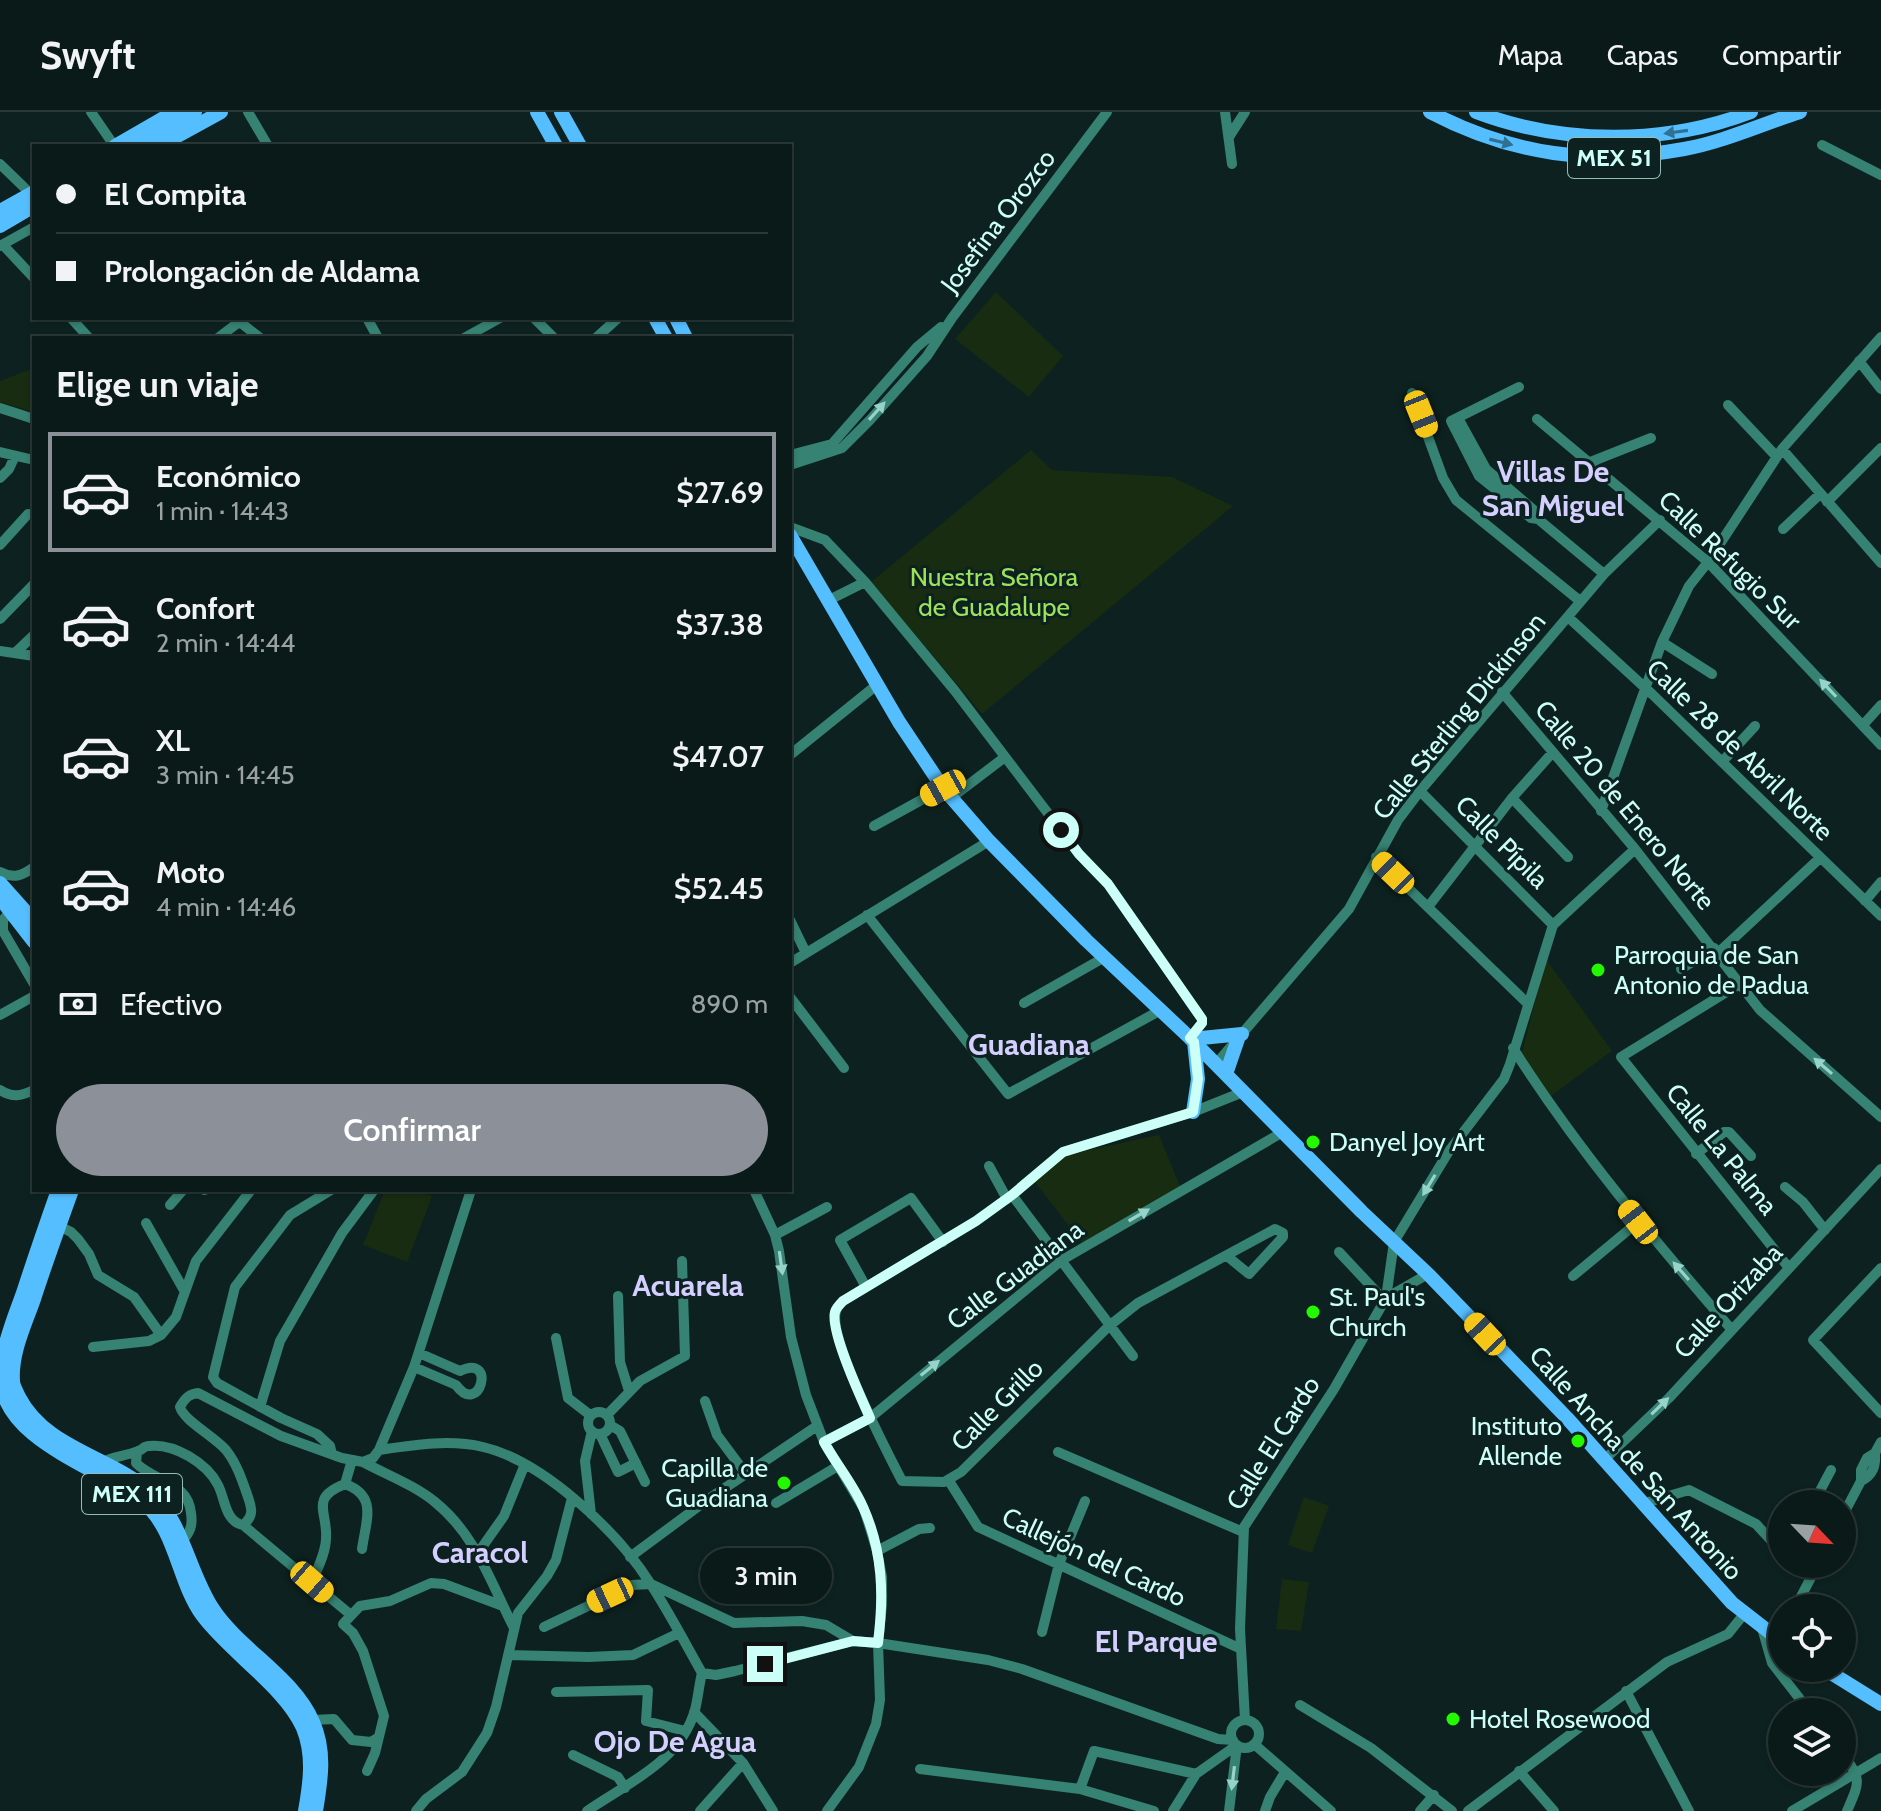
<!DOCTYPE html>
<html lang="es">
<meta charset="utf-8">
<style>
body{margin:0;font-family:Cabin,sans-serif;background:#182725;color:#f1f3f6;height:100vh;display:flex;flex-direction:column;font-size:30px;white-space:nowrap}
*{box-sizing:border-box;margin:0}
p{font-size:26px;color:#99a1a2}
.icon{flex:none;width:44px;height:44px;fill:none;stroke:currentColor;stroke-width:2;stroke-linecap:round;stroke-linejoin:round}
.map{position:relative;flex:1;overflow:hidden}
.drawer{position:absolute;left:32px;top:224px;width:760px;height:856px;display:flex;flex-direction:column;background:#0a1a18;border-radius:0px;box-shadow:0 2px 6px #0004,0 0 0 2px #2a3837}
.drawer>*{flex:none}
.banner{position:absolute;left:32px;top:32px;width:760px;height:176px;border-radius:0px;box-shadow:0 2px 6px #0004,0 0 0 2px #2a3837;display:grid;align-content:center;height:176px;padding:0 24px;background:#0a1a18}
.needle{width:52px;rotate:115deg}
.tools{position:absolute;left:1768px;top:1378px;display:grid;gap:16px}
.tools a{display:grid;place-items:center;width:88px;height:88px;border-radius:50%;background:#0a1a18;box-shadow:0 2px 6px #0004,0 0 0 2px #2a3837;font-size:40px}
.end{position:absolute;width:36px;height:36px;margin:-18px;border:10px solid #cdfff9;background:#111;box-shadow:0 0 0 4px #111}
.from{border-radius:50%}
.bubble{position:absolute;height:56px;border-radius:28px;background:#0a1a18;box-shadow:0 2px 6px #0004,0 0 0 2px #2a3837;font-size:26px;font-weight:600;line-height:56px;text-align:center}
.car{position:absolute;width:24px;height:48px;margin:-24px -12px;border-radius:10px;box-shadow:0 0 6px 2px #0007;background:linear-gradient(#f5c518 24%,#345 0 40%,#f5c518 0 76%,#345 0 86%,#f5c518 0)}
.banner b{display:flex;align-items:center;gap:28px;height:76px;font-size:30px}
.banner b+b{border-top:2px solid #2a3837}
.banner i{width:20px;height:20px;background:#f1f3f6}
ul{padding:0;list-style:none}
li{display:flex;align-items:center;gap:24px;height:120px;margin:0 16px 12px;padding:0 8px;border:4px solid transparent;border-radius:0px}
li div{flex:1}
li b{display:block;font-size:30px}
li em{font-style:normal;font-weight:600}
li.on{border-color:#8c9099}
li>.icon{width:72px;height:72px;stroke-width:1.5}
h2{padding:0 24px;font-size:36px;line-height:96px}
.pay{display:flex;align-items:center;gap:20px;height:88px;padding:0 24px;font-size:30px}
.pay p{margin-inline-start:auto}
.action{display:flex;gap:16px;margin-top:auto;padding:16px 24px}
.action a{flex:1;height:92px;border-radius:48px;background:#8c9099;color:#fff;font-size:32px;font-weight:600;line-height:92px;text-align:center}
header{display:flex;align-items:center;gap:48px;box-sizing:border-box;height:112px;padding:0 40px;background:#0a1a18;border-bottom:2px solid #2a3837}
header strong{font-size:38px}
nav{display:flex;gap:44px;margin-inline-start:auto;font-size:28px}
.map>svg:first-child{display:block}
.green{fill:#172c10}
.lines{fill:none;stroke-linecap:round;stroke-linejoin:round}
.minor{stroke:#368273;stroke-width:10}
.major{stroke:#54beff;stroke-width:14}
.oneway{fill:#307090}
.oneway2{fill:#98d3ca}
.route{stroke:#cdfff9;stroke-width:10}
.poi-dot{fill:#24f800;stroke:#0d2220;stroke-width:3}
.labels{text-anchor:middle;stroke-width:6;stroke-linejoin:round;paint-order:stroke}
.shield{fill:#0d2220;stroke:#93bdb8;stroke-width:2}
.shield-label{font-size:24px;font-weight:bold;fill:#cdfff9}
.street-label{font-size:26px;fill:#cdfff9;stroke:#0d2220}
.park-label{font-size:26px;fill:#9be256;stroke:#0d2220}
.poi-label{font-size:26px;fill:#cdfff9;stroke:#0d2220;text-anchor:start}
.quarter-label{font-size:30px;font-weight:bold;fill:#d5cfff;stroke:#0d2220}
</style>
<header>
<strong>Swyft</strong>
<nav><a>Mapa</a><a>Capas</a><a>Compartir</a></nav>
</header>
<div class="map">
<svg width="1881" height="1699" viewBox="0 0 1881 1699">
<rect width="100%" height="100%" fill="#0d2220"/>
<path class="green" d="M996 180 1063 244 1029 285 955 227Z
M34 256V300L0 290V269Z
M1031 338 1052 358 1172 365 1233 394 982 602 871 470Z
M1546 847 1612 939 1548 986 1522 940Z
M1159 1023 1180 1074 1082 1131 1035 1070 1066 1043Z
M385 1078H416L432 1084 407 1150 363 1133Z
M1304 1385 1329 1394 1312 1441 1288 1433Z
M1282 1467 1309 1470 1301 1519 1276 1517Z"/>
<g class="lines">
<path class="minor" d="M91 0 111 29
M248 0 268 34
M1225 0 1232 52
M1229 25 1245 0
M1822 33 1881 63
M0 52 31 82
M3 133 34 166
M0 134 34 115
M71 206 89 226
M235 206 260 226
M367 206 378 226
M534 206 554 226
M218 226 239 210
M464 226 500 206
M596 226 618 206
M1859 249 1881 277
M1519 275 1451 309 1479 364 1531 406 1538 407 1604 462
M1412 281 1443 366 1456 388 1580 489
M1728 293 1776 344
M0 296 34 307
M1458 306 1486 357 1536 400 1538 407
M1537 307 1708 450 1881 633
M1782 337 1881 451
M0 340 34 348
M790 343 832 332 917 235 941 215
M1588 351 1651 326
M790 353 842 336 870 308 927 244 952 206 1107 0
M0 366 9 357 15 344
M1827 390 1881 336
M790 415 825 428 865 470 955 579 1079 742 1108 772 1202 907V911L1190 926
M1783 417 1820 382
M0 433 28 402
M829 488 865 470
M1568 505 1653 583 1881 804
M0 507 34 472
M1662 530 1712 562
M0 539 34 544
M15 541 34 523
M1502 580 1635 737 1760 898 1881 1005
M1863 613 1881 593
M790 643 878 572
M1722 650 1755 614
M1420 679 1553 813
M951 686 1005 645
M1512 686 1568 745
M1601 699 1662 530 1689 474 1708 450 1782 337 1881 225
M874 714 943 676
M1376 745 1528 892
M0 760C13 767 22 764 34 755
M1865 789 1881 770
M1428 795 1512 686 1553 640
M11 798 3 808V819L34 872
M867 803 1008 982 1161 898
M790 808 806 841
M1718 841 1820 746
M790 851 989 729
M1681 857 1714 836
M1738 873 1621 945 1789 1156
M790 885 844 956
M1024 891 1105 845
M0 903 34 884
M1513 936C1577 1037 1654 1128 1732 1218
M1216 952 1349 797 1398 708 1420 679 1604 462 1660 408
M0 978C12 986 21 984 34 978
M1696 1042 1724 1020H1729L1751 1044
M989 1054 1007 1087
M1785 1075 1803 1090 1825 1118
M204 1078H205
M331 1078 290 1103 235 1175 213 1265 217 1271 281 1306 317 1322 330 1334 332 1342
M754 1078 775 1123 779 1139 791 1225 806 1283 824 1330 864 1397 877 1439 882 1465V1493L878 1531 880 1588 876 1612 859 1655 827 1699
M1012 1083 1133 1244
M170 1093 183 1078
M146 1111 185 1180
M59 1114 71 1120 78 1127 89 1142 98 1163 134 1185 161 1223
M775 1123 827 1095
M1339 1140 1384 1188
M1227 1144 1249 1162 1283 1125V1121L1275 1117 1138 1191 1109 1214 961 1360 944 1370 902 1369C887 1340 828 1226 836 1199 837 1195 840 1192 843 1189L976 1109 1012 1083 1063 1040 1193 1000 1243 980
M1881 1156 1813 1228 1881 1301
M1573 1164 1638 1110
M866 1175 840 1128 911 1086 943 1130
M618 1184 620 1250 629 1279
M1386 1186 1428 1162
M556 1226 568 1286 590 1303
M93 1235 149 1229 161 1223 176 1205 196 1149 251 1078
M414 1255 456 1273C480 1306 497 1241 460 1259L419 1241
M705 1289 717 1323 746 1362
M260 1295 280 1229 342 1121 374 1078
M588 1311a11 11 0 1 1 22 0a11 11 0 1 1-22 0Z
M607 1303 640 1269 685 1244 682 1149
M610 1313 620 1319 645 1370
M600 1322 618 1360 636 1351
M824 1330 870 1306 1062 1148 1283 1020
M379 1338C413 1333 449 1327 483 1335 543 1349 617 1419 650 1471 669 1500 685 1531 702 1561L716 1563 735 1559 853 1529 878 1531 988 1548 1022 1557 1218 1627 1233 1628
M137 1340 136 1351C154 1370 188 1369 191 1401 193 1414 190 1421 181 1430
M1058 1340 1243 1420
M1604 1348 1669 1286 1881 1057
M102 1350C114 1344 126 1344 138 1339 146 1336 141 1335 149 1334 174 1331 207 1351 218 1373 225 1386 225 1410 243 1413L351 1503
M363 1350C387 1363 414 1373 435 1390 476 1423 491 1471 514 1516
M949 1369 978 1415 1241 1537
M1861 1369C1873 1363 1876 1354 1875 1341
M345 1372C378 1384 366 1408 362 1437
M345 1372 352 1348
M776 1391 838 1354
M1645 1391 1689 1378 1756 1412 1782 1440
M1813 1392 1831 1358
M591 1402 585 1349 592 1319
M1842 1405 1861 1369V1358L1867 1346 1875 1341 1881 1330
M243 1413C254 1404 252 1397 248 1385 242 1368 237 1352 226 1338 214 1324 184 1309 180 1295 185 1286 189 1282 198 1281L281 1324 342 1346 363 1350 373 1346 379 1338 414 1255 471 1078
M877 1439 919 1417 930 1416
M478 1441 504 1404 525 1352
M630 1445 707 1388 817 1314
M1792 1452 1795 1455
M312 1470C317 1457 326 1441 326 1426 328 1400 309 1386 345 1372
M1795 1496 1818 1452
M544 1515 632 1473 651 1472 734 1511 802 1509 826 1513 853 1529
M1762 1516 1772 1551 1810 1600
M1042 1520 1059 1452 1085 1389
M508 1543 589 1545 633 1543 679 1521
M1626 1579 1689 1699
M556 1580 648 1578 646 1609 685 1619
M1300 1593 1371 1636 1452 1699
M694 1600 743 1651 773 1699
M312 1608 334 1607 352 1628 371 1630 379 1625
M1245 1608 1240 1517 1244 1415 1334 1277 1386 1186 1394 1130 1449 1039 1504 967 1510 952 1553 813 1635 737
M1231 1622a14 14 0 1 1 28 0a14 14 0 1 1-28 0Z
M1254 1632 1331 1699
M1842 1641C1862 1668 1860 1669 1847 1699
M573 1643 618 1665 625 1676
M920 1657 1080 1677 1154 1699
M367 1659 375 1641 384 1604 363 1539 353 1521 343 1512 360 1494 390 1489 431 1471 444 1472 503 1494
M1519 1659 1554 1699
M1080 1677 1094 1639 1196 1662
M416 1699 426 1687 462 1660 487 1621 496 1595 518 1501 547 1464 556 1448 572 1386
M587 1699C627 1671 680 1650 695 1598 698 1586 699 1573 702 1561
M700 1699 743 1651
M1173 1699 1196 1662 1237 1633
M1229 1699 1237 1633
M1265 1699 1270 1685 1285 1660
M1420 1699 1434 1683
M1468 1699 1667 1550 1728 1522 1744 1502
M1792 1699 1881 1646"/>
<path class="major" d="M537 0 556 34
M561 0 580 34
M1430 0C1512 43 1593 54 1684 37 1723 30 1762 12 1800 0
M1476 0C1563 33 1665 33 1751 0
M115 34 174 0
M136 34 195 0
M159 34 221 0
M0 99 34 80
M0 114 34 94
M655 206 666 226
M676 206 686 226
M790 423 899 610 943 676 989 729 1086 828 1190 926 1362 1100 1428 1162 1567 1306 1732 1491 1782 1530
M0 771 34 809
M0 786 34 830
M1191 927 1242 922
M1226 962 1238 927
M1193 1000 1198 967 1194 930
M58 1078C46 1112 34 1147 23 1181 13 1208 0 1240 1 1269 6 1331 103 1356 144 1391 176 1418 178 1470 202 1503 229 1540 285 1575 303 1616 314 1643 310 1671 305 1699
M72 1078C59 1114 46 1150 34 1187 25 1213 11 1241 13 1269 13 1274 17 1280 19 1285 46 1337 110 1344 150 1380 183 1409 189 1461 213 1497 239 1537 294 1565 313 1610 326 1639 321 1669 316 1699
M1823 1556 1881 1592"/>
</g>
<defs><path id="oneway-solid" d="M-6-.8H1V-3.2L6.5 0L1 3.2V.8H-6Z" transform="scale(2)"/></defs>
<g class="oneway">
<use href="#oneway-solid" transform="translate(1676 20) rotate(172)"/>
<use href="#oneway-solid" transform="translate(1501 30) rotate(14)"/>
</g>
<g class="oneway2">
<use href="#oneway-solid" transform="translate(877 299) rotate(-48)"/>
<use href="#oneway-solid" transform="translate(1828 576) rotate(-133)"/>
<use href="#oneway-solid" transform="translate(1823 954) rotate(-139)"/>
<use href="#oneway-solid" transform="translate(1429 1073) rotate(121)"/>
<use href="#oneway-solid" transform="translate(1139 1103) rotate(-30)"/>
<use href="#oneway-solid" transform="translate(781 1151) rotate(82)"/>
<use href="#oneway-solid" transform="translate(1681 1159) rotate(-131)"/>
<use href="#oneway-solid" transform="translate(930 1256) rotate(-39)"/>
<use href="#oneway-solid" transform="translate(1660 1294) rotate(-44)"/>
<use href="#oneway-solid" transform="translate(1233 1666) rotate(97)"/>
</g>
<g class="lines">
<path class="route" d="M765 1552 853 1529 878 1531C884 1484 883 1439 863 1395 853 1372 836 1352 824 1330L870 1306C861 1286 830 1219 835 1200 836 1196 840 1192 843 1189L976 1109 1012 1083 1063 1040 1193 1000 1198 967 1194 930 1190 926 1202 911V907L1108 772 1079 742 1061 718"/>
</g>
<g class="poi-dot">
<circle cx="1598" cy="858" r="8"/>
<circle cx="1313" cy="1030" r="8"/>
<circle cx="1313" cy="1200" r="8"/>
<circle cx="1578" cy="1329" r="8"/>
<circle cx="784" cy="1371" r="8"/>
<circle cx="1453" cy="1607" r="8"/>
</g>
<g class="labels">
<g class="shield">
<rect x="1568" y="26" width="92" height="40" rx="6"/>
<rect x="82" y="1362" width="100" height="40" rx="6"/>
</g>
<g class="shield-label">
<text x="1614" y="54">MEX 51</text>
<text x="132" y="1390">MEX 111</text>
</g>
<g class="street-label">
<text transform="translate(998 109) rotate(-53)" y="9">Josefina Orozco</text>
<text transform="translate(1730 448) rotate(44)" y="9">Calle Refugio Sur</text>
<text transform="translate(1459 604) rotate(-51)" y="9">Calle Sterling Dickinson</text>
<text transform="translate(1740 638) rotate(44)" y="9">Calle 28 de Abril Norte</text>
<text transform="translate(1625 693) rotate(50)" y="9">Calle 20 de Enero Norte</text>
<text transform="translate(1502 730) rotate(45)" y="9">Calle Pípila</text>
<text transform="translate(1722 1037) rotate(51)" y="9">Calle La Palma</text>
<text transform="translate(1015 1163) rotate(-37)" y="9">Calle Guadiana</text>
<text transform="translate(1728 1189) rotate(-47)" y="9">Calle Orizaba</text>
<text transform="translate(997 1293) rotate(-45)" y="9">Calle Grillo</text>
<text transform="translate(1273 1331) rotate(-58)" y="9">Calle El Cardo</text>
<text transform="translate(1636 1351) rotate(48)" y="9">Calle Ancha de San Antonio</text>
<text transform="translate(1094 1445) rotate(25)" y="9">Callejón del Cardo</text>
</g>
<g class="park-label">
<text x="994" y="474">Nuestra Señora<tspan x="994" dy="30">de Guadalupe</tspan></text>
</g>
<g class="poi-label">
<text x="1614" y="852">Parroquia de San<tspan x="1614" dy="30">Antonio de Padua</tspan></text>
<text x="1329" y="1039">Danyel Joy Art</text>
<text x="1329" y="1194">St. Paul's<tspan x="1329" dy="30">Church</tspan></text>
<text x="1562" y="1323" text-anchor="end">Instituto<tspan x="1562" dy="30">Allende</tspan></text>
<text x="768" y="1365" text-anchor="end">Capilla de<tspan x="768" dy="30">Guadiana</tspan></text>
<text x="1469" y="1616">Hotel Rosewood</text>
</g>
<g class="quarter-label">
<text x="1553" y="370">Villas De<tspan x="1553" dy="34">San Miguel</tspan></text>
<text x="1029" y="943">Guadiana</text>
<text x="688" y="1184">Acuarela</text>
<text x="480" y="1451">Caracol</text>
<text x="1156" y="1540">El Parque</text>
<text x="675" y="1640">Ojo De Agua</text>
</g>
</g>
</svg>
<div class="tools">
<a><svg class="needle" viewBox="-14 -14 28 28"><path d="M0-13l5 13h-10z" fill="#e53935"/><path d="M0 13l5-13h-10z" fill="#99a1a2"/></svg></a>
<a><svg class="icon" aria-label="locate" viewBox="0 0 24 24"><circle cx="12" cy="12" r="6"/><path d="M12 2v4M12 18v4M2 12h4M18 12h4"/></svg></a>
<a><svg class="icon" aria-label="layers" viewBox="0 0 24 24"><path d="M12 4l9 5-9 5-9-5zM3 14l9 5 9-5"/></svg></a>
</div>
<i class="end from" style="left:1061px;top:718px"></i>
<i class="end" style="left:765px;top:1552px"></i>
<div class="bubble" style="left:700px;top:1436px;width:132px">3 min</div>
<i class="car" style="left:1421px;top:302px;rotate:158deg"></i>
<i class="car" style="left:943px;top:676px;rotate:241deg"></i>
<i class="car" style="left:1393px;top:761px;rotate:314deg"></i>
<i class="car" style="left:1638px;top:1110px;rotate:322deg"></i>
<i class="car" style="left:1485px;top:1222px;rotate:317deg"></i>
<i class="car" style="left:312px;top:1470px;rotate:131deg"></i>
<i class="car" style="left:610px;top:1483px;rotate:245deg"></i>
<div class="banner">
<b><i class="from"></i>El Compita</b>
<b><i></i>Prolongación de Aldama</b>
</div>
<section class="drawer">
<h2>Elige un viaje</h2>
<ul>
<li class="on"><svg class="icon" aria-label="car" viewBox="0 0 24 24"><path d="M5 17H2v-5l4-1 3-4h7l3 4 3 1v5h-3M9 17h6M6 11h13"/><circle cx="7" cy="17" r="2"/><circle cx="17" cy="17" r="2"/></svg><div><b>Económico</b><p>1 min · 14:43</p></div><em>$27.69</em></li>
<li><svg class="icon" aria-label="car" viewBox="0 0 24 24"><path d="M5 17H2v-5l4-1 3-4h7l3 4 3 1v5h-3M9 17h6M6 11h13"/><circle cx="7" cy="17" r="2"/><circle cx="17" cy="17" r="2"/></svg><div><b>Confort</b><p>2 min · 14:44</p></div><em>$37.38</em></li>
<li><svg class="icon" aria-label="car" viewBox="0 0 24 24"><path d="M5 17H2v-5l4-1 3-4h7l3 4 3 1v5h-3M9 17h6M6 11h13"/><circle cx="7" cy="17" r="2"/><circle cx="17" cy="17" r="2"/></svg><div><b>XL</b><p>3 min · 14:45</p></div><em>$47.07</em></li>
<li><svg class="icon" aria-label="car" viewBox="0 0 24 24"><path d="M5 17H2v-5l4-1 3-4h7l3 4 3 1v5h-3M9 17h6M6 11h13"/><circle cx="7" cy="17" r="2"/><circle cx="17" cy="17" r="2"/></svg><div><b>Moto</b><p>4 min · 14:46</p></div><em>$52.45</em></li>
</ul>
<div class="pay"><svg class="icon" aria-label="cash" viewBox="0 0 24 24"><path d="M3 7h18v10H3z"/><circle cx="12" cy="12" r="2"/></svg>Efectivo<p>890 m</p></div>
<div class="action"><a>Confirmar</a></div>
</section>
</div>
